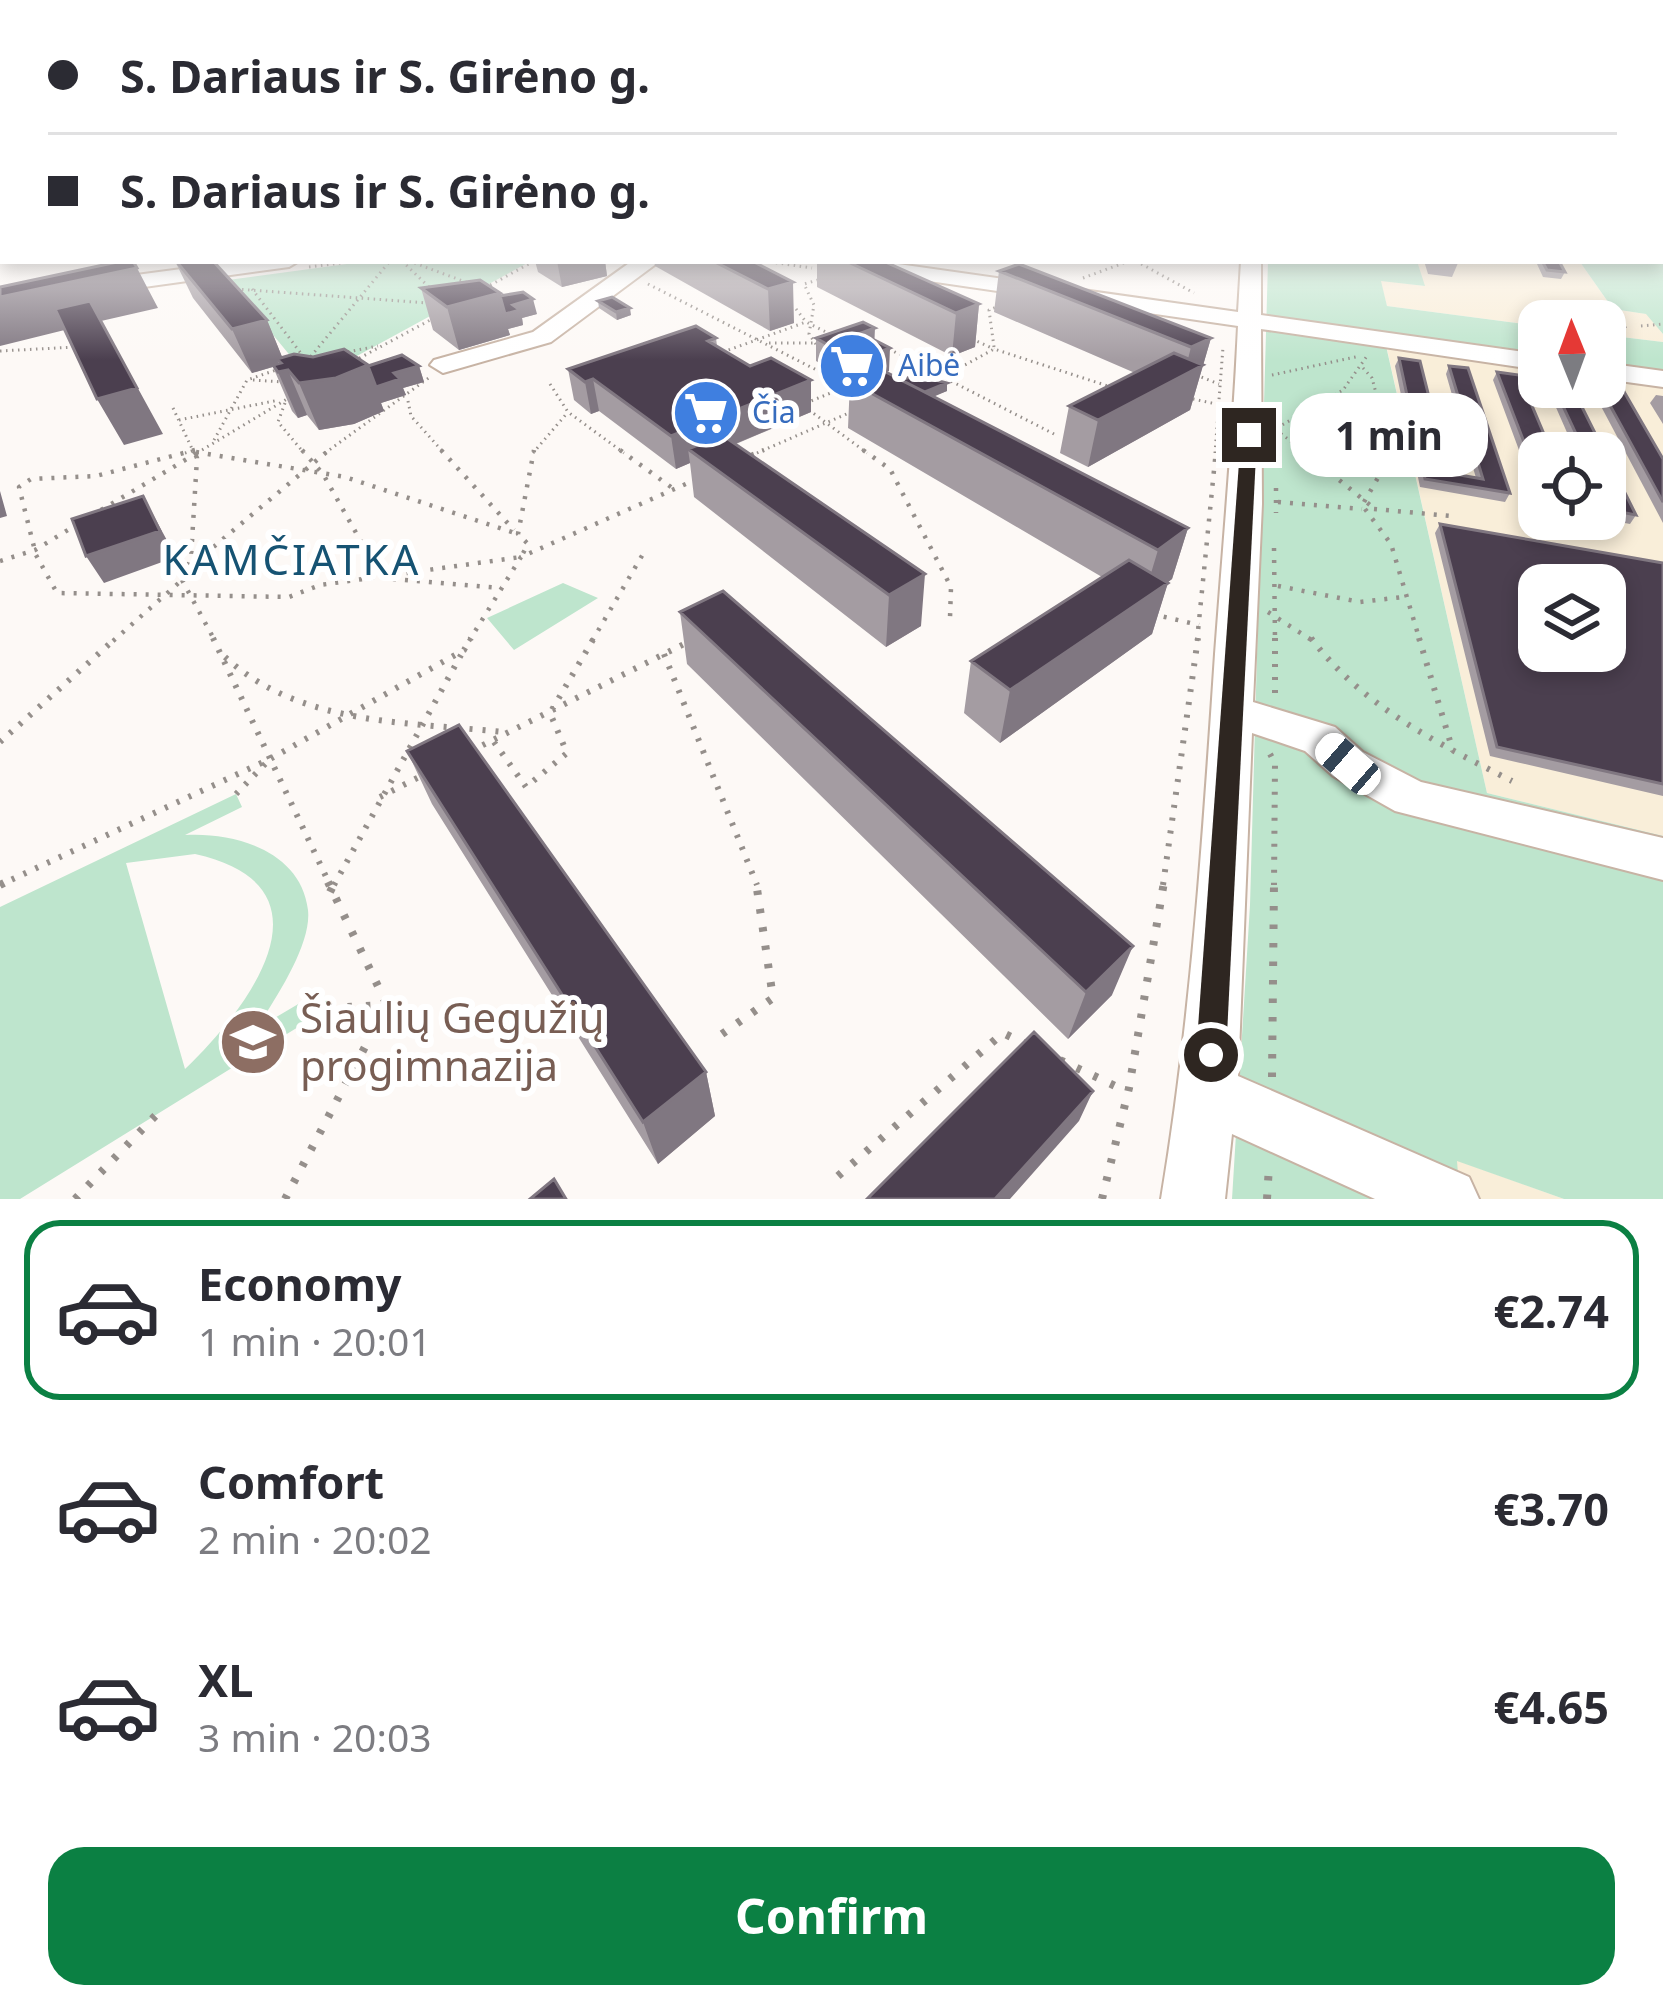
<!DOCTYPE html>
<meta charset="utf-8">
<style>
body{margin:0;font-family:"Noto Sans",sans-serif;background:#f2f2f3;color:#2b2b33;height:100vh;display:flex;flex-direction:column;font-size:45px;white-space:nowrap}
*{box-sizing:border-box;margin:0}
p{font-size:39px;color:#7c7c81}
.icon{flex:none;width:66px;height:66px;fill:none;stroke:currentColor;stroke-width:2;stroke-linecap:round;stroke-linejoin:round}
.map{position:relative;height:1199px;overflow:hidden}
.side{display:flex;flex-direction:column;background:#fff;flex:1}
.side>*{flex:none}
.guide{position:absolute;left:0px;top:0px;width:1665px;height:264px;box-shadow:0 6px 18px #0003;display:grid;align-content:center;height:264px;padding:0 48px;background:#fff}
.needle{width:78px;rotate:359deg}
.buttons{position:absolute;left:1518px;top:300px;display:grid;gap:24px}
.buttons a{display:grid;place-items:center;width:108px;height:108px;border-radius:24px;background:#fff;box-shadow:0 6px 18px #0003;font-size:60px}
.end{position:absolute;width:54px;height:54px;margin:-27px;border:15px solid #2e2621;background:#fff;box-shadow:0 0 0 6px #fff}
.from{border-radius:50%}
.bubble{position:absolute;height:84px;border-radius:36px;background:#fff;box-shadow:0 6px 18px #0003;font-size:39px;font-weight:700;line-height:84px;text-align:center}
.car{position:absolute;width:36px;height:72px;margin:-36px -18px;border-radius:15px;box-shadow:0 0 9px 3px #0007;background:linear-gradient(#fff 24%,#345 0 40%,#fff 0 76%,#345 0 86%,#fff 0)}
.guide b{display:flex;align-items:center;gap:42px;height:114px;font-size:45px}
.guide b+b{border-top:3px solid #e1e1e2}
.guide i{width:30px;height:30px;background:#2b2b33}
ul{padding:21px 0 0;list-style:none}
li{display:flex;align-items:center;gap:36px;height:180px;margin:0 24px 18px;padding:0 24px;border:6px solid transparent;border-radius:36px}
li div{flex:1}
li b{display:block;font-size:45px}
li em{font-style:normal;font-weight:700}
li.current{border-color:#0b8043}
li>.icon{width:108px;height:108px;stroke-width:1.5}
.cta{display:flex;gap:24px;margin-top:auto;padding:24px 48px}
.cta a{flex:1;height:138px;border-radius:36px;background:#0b8043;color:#fff;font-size:48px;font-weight:700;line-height:138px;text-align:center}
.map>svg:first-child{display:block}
.industrial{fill:#f9eed9;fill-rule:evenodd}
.green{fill:#bee5cd;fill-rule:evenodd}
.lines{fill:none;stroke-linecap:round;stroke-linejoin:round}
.minor-casing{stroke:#c7b3a4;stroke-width:4}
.path-far3{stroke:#958f8b;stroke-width:3;stroke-dasharray:1.5 4.5;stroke-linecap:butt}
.path-far2{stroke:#958f8b;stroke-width:4.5;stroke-dasharray:3 9;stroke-linecap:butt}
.path-far1{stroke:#958f8b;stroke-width:6;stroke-dasharray:3 10;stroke-linecap:butt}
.path{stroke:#958f8b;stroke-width:8;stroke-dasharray:4.5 14;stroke-linecap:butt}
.minor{fill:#fff;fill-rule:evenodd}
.wall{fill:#a49ca2}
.shaded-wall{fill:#807781}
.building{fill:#4b3f4f;stroke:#807781;stroke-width:3;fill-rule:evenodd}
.route{fill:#2e2621}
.labels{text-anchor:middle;stroke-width:12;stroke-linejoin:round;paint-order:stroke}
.far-shop-label{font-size:30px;fill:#366cbe;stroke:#fff;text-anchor:start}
.quarter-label{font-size:42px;letter-spacing:3px;fill:#165373;stroke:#fff}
.near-education-label{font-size:42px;fill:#785e54;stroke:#fff;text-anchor:start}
</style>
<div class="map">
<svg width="1663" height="1199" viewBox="0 0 1663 1199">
<rect width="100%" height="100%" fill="#fdf9f6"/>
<path class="industrial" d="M1417 261 1580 262 1613 309 1647 314 1663 334V342L1605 335V321H1539V326L1387 306 1380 280 1424 286Z
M1384 336 1539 357V387H1605V366L1663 374V836L1487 793ZM1539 453H1605V519H1539ZM1539 585H1605V651H1539Z
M1456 1160 1564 1199H1460Z"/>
<path class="green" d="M1663 192V334L1646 314 1613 309 1580 262 1573 261H1662Z
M369 261H531L311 381 228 280Z
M1268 261H1417L1425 286 1381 281 1387 306 1539 326V357L1384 337 1487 793 1663 836V1199H1564L1457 1161 1460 1199H1232L1250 905Z
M1605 335 1663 342V374L1605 366Z
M563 583 598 598 514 650 487 618Z
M236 794 242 807 185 835C233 832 301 850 308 910 312 945 274 1001 256 1029L322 990 329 1008 20 1199H0V907ZM195 854C339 886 252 1005 185 1069L126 863Z"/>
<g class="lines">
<defs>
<path id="minor" d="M3 236V250L0 251V237Z
M242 261H299L289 267 0 307V293Z
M632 261H660L551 342 443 373 430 365 434 360 533 332Z
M823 261H877L1238 312 1241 261H1261V315L1539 354V370L1261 329 1262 504 1253 702 1335 727 1363 752 1421 782 1663 838V880L1395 811 1333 776 1305 751 1252 733 1238 1076 1469 1177 1479 1199H1375L1232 1134 1225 1199H1161C1191 1019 1203 836 1215 654 1223 544 1233 436 1238 326L833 267Z
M1605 363 1663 371V387L1605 379Z"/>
</defs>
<use href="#minor" class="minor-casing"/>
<path class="path-far3" d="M402 261 432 290
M409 261 471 284
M764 261 812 268
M1136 261 1194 293
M984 262 1019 261
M309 267 358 261
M1083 278 1129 261
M818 280 804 284 814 305 809 334 820 350
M648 284 846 385
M485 288 534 261
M236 289 428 303
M252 289 303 356
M796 309 806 322
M1641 326 1663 324
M972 339 994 349
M769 343H818
M994 347 989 310 999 306
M889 349 943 377
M0 351 76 347
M723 352 806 322 830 334
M342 353 378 346
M307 361 390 261
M354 361 434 318
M1363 368 1372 378 1392 453
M1196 375 1219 384
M1272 375 1360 356
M253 380 283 382
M550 384 568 412 624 453
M1193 399 1216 404
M408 401 411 416 444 453
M285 403 278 422 304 453
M806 403 848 386
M173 408 194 453
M809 410 867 453
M179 420 279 400
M1054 434 943 377 994 349 1111 387
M214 440 247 380 279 369
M185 453 195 450
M197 453 292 396
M325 453 430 377
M533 453 568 412
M757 453 851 412
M1215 453 1223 347
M1306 453 1275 429 1343 390 1367 356"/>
<path class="path-far2" d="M195 450 96 476 31 479 19 487 36 555 57 593 289 597 320 585 521 557 528 544 518 534 534 450
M302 450 323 474 382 579
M441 450 514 530
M620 450 675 490
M863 450 890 469 951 587 950 618
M1302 450 1375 509
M196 452 345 477 518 534
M751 455 764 450
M1276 488V513
M1278 502 1362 509
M1364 502 1394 450
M1365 509 1391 544 1420 641
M1374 509 1451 516
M101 510 202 450
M1274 548 1275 641
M0 561 35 550 76 525
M186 570 329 450
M393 579 501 588
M182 580 215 641
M1278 586 1360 602 1403 597
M1268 612 1313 641
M1152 614 1199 625
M113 641 182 580 191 558 197 458 193 450
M469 641 521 557 697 479
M592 641 643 554
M1197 641 1216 450"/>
<path class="path-far1" d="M213 638 330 885
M1275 638V698
M1311 638C1362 706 1437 743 1512 781
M1419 638 1453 751
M664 654 757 885
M225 657C300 726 409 722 504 732
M0 742 116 638
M494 742 526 787 567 753 550 713 594 638
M471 751 686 643
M1270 754 1275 763 1274 885
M236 794 266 763
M380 797 423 775
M0 885 270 759 464 650 471 638
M334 885 461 655
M1163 885 1198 638"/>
<path class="path" d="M0 885 6 882
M330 892 335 882
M329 1008 387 1005
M722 1034 773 998 756 882
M1060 1060 1126 1091
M1272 1077 1274 882
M838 1176 1003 1033 1028 1045
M75 1199 158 1113
M285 1199 387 1005 328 882
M1102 1199 1129 1088 1164 882
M1267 1199 1269 1166"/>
<use href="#minor" class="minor"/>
</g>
<path class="wall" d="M175 261 267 320 282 357 368 366H419L424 382 403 388 406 395 381 403 384 411 354 424 319 430 307 415 298 418 292 411 273 367 252 373 193 298Z
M535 261H605L607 276 562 287 538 272Z
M654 261H752L794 323 770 331 655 266Z
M817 261H883L979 304 975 347 952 356 817 287Z
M1424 261H1458V263L1452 277 1428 274Z
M1538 261H1559L1565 272 1561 279 1543 277 1537 264Z
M999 271 1211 338 1190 410 1088 467 1060 453 1069 406 1135 373 994 312Z
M421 288 500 296 537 314 522 318 523 325 508 329 510 335 459 350 433 330Z
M598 301 631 315 617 320 599 308Z
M1573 303 1624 326 1619 334 1605 332V321H1577L1569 310Z
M716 338 717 346 811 412 736 444 921 626 886 647 694 497 690 463 676 469 599 411 591 414 574 400 568 369Z
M816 338 875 340 889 371 886 372 901 380 947 391 933 396 1188 528 1172 579 1168 582 1152 634 1000 743 964 713 971 661 1102 577 848 428 850 381 816 361Z
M1399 358 1448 473 1476 478 1446 374 1449 366 1510 493 1505 502 1420 487 1395 366Z
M1497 372 1539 453V504L1493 380Z
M1547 387H1572L1636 515 1630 524 1604 519 1605 453H1576Z
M1599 387 1663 459V523L1595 395Z
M1656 395 1663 396V424L1650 403Z
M1440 524 1663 563V796L1490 756 1435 533Z
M680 612 1112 995 1068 1039 687 664Z
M407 751 706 1072 715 1116 658 1164 432 804Z"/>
<path class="shaded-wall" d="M0 192H3V213L0 214Z
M557 261H605L607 276 562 287Z
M137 268 158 308 101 321 163 434 124 445 97 399 101 321 0 346V297Z
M793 282 794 323 770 331 768 289Z
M500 293 505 314 513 305 533 299 537 314 522 318 523 325 508 329 510 335 459 350 447 307Z
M979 304 975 347 952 356 956 313Z
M630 308 631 315 617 320 616 312Z
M267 320 285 364 277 359 279 365 252 373 232 329Z
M875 328 874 350 861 333Z
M1211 338 1190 410 1088 467 1098 420 1184 375 1191 347Z
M890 348 889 371 856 384V361Z
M368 365 394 373 419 366 424 382 403 388 406 395 381 403 384 411 354 424 319 430 299 383Z
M288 370 307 415 298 418 278 372Z
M593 379 599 411 591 414 585 382Z
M811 380V412L701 458 688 449 690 463 676 469 671 436Z
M947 383V391L919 403V395Z
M0 491 7 516 0 518Z
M143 496 176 557 104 583 86 556Z
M1188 528 1172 579 1155 592 1168 583 1152 634 1000 743 1010 690 1143 600 1158 550Z
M925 574 921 626 886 647 889 595Z
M1133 946 1112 995 1068 1039 1086 992Z
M706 1072 715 1116 658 1164 643 1122Z
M1093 1091 1079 1121 1010 1199H995Z"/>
<path class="building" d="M122 261H133L137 268 0 297V287Z
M176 261H213L267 320 232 329Z
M713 261H752L793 282 768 289Z
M846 261H883L979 304 956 313Z
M1542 261H1559L1565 272 1547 270Z
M1019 264 1211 338 1191 347 999 271Z
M480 280 500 293 447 307 421 288Z
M523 292 533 299 513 305 520 310 505 314 500 296Z
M612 297 630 308 616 312 598 301Z
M90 301 137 388 97 399 55 309Z
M1573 303 1611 308 1624 326 1605 324V321H1586Z
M863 322 875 328 861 333 890 348 856 361 816 338Z
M696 326 716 338 708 341 750 366 771 358 811 380 671 436 593 379 585 382 568 369Z
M344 349 368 365 336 378 299 383 288 370 278 372 273 365 281 363 277 359 294 354 313 357Z
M1174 353 1203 365 1098 420 1069 406Z
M402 355 419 366 394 373 400 379 376 387 368 366Z
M1399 358 1420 361 1448 473 1483 479 1449 366 1468 368 1510 493 1425 479Z
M880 369 1188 528 1158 550 849 381Z
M1497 372 1519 375 1552 453H1539V481Z
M916 375 947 383 925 392 901 380Z
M1554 387H1572L1636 515 1605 509V499H1607L1605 453H1585Z
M1600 387 1623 390 1663 459V502Z
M722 435 925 574 889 595 688 449Z
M143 496 160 531 86 556 72 519Z
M1440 524 1663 563V784L1497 747ZM1539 585H1605V651H1539Z
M1129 560 1168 583 1010 690 971 661Z
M723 591 1133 946 1086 992 680 612Z
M459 725 706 1072 643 1122 407 751Z
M1034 1032 1093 1091 995 1199H867Z
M554 1179 566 1199H530Z"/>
<linearGradient id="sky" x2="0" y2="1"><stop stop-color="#81badd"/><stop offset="0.53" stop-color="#fefcfb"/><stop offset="1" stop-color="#fefcfb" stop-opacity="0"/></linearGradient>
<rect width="1663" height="360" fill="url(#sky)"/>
<path class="route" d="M1249 430 1257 435 1226 1055 1222 1066 1211 1071 1200 1066 1196 1055 1241 435Z"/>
<defs>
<symbol id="supermarket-disc" viewBox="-11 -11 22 22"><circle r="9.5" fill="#3f7fe0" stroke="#fff"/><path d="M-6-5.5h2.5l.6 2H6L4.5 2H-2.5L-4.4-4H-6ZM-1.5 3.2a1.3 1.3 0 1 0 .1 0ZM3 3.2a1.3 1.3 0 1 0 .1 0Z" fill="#fff"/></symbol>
<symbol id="school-disc" viewBox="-11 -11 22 22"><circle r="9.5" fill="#8d6e63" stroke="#fff"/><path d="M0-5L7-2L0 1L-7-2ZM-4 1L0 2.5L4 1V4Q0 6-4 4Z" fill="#fff"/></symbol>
</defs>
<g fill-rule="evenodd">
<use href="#supermarket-disc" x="814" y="328" width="76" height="76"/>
<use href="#supermarket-disc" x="668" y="375" width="76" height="76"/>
<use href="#school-disc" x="215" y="1004" width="76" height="76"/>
</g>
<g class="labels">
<g class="far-shop-label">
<text x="898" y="376">Aibė</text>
<text x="752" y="423">Čia</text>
</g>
<g class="quarter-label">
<text x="292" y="575">KAMČIATKA</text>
</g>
<g class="near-education-label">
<text x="300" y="1033">Šiaulių Gegužių<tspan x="300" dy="48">progimnazija</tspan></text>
</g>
</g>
</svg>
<div class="buttons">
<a><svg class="needle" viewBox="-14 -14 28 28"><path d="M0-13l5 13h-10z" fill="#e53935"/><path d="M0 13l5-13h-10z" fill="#7c7c81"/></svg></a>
<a><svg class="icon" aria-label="locate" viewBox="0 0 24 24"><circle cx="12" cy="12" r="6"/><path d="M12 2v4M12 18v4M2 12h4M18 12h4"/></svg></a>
<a><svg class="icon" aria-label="layers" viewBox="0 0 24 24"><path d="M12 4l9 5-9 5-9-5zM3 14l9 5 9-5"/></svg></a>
</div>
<i class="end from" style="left:1211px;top:1055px"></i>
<i class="end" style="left:1249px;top:435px"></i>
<div class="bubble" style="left:1290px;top:393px;width:198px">1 min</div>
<i class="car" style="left:1348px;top:764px;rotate:311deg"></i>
<div class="guide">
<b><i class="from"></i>S. Dariaus ir S. Girėno g.</b>
<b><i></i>S. Dariaus ir S. Girėno g.</b>
</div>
</div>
<section class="side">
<ul>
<li class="current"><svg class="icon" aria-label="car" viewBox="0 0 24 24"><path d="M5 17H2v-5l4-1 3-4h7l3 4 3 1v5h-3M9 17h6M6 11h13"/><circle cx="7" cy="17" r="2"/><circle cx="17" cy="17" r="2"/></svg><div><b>Economy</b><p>1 min · 20:01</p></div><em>€2.74</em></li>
<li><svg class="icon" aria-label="car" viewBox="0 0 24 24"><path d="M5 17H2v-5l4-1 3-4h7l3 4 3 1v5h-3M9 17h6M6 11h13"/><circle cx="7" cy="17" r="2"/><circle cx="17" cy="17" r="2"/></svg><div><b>Comfort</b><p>2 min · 20:02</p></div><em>€3.70</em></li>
<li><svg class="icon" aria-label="car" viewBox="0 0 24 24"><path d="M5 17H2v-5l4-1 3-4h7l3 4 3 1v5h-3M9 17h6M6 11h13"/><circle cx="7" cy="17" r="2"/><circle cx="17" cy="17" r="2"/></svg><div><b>XL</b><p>3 min · 20:03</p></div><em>€4.65</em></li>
</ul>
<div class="cta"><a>Confirm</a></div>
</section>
